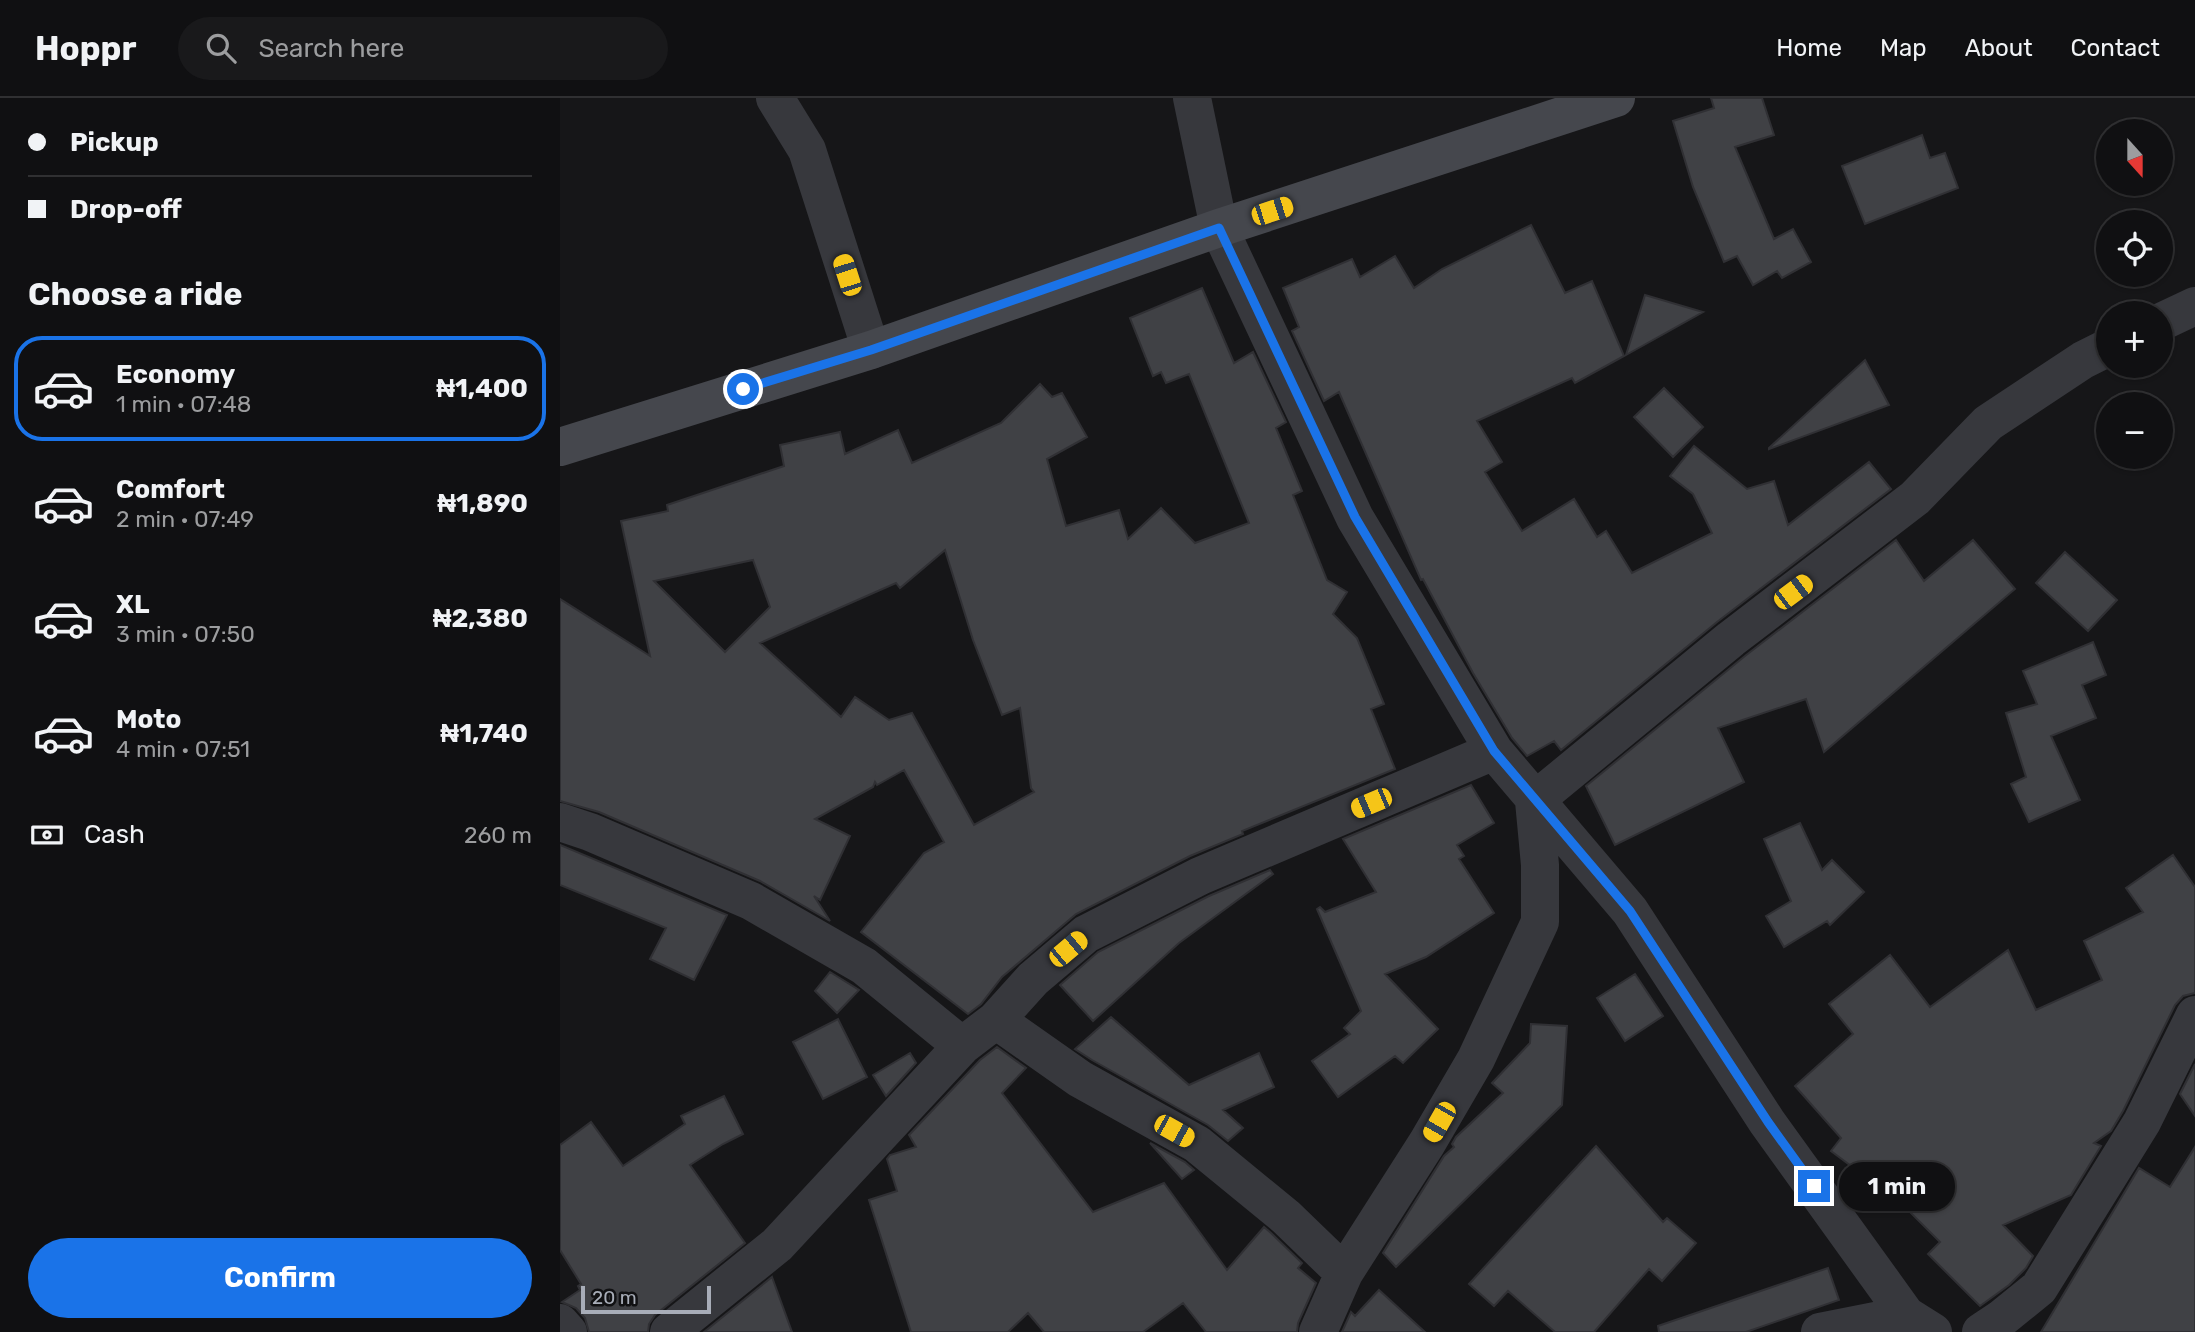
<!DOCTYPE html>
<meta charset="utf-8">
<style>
body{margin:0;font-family:Rubik,sans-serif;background:#19191b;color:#f1f3f6;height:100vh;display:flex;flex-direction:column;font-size:26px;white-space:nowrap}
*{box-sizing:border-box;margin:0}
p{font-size:23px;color:#9c9d9f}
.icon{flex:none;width:38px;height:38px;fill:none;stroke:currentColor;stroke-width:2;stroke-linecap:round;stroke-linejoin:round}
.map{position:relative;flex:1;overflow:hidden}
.sheet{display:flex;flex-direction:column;background:#101012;width:560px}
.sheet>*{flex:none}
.top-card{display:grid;align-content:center;height:154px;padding:0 28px;background:#101012}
.needle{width:46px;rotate:159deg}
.controls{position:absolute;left:1536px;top:21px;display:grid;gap:14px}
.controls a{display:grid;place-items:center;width:77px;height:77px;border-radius:50%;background:#101012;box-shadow:0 2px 5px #0004,0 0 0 2px #303032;font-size:35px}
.scale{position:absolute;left:21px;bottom:18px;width:130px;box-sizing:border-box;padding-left:7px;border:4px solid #a8adb8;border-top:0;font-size:19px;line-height:24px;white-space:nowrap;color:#a8adb8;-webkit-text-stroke:5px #111113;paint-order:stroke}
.end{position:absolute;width:32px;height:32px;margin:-16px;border:9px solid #1a73e8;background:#fff;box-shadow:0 0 0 4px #fff}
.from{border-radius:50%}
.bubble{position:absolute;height:49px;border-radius:24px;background:#101012;box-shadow:0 2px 5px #0004,0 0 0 2px #303032;font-size:23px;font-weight:700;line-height:49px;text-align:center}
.car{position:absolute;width:21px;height:42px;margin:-21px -10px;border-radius:9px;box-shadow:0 0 5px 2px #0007;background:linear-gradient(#f5c518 24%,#345 0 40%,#f5c518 0 76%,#345 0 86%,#f5c518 0)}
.top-card b{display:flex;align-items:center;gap:24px;height:66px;font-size:26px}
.top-card b+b{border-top:2px solid #303032}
.top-card i{width:18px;height:18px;background:#f1f3f6}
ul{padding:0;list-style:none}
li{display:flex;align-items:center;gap:21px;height:105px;margin:0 14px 10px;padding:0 14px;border:4px solid transparent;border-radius:28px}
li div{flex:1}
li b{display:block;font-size:26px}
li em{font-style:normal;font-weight:700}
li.selected{border-color:#1a73e8}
li>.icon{width:63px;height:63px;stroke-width:1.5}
h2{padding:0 28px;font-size:32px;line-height:84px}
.pay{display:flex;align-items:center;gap:18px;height:77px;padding:0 28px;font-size:26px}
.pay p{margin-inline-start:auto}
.primary-button{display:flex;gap:14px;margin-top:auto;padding:14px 28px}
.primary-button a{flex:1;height:80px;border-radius:42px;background:#1a73e8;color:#fff;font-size:28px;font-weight:700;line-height:80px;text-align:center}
header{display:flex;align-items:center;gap:42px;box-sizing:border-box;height:98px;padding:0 35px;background:#101012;border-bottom:2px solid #303032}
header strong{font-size:33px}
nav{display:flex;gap:38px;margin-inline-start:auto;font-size:24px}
.search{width:490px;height:63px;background:#19191b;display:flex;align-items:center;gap:18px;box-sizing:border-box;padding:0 24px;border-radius:38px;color:#9c9d9f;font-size:26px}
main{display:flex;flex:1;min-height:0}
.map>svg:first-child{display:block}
.building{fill:#404145;stroke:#303034;stroke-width:2;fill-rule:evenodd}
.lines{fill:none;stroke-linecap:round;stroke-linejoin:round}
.street{stroke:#37383d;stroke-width:38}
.secondary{stroke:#45474d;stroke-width:38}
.route{stroke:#1a73e8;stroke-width:9}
</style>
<header>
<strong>Hoppr</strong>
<div class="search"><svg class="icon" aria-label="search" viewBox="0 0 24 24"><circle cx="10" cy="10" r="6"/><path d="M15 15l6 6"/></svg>Search here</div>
<nav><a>Home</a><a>Map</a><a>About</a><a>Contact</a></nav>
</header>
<main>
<section class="sheet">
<div class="top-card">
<b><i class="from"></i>Pickup</b>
<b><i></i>Drop-off</b>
</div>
<h2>Choose a ride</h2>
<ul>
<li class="selected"><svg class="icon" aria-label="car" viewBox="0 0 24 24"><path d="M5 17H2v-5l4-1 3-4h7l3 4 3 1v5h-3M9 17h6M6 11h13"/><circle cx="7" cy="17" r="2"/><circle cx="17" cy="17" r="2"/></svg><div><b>Economy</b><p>1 min · 07:48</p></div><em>₦1,400</em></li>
<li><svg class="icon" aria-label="car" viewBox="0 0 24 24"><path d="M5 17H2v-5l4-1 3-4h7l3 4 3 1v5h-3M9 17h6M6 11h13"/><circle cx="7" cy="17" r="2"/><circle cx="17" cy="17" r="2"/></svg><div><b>Comfort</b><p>2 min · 07:49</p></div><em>₦1,890</em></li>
<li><svg class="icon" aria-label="car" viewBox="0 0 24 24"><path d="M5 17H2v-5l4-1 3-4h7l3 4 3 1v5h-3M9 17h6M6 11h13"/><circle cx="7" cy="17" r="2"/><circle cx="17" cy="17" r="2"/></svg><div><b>XL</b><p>3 min · 07:50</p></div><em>₦2,380</em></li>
<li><svg class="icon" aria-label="car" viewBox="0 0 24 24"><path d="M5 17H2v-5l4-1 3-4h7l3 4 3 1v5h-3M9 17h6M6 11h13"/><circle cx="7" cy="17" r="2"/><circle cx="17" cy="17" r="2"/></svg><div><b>Moto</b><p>4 min · 07:51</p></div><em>₦1,740</em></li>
</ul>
<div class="pay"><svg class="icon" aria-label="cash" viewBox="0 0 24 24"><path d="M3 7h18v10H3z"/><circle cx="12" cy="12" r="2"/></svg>Cash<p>260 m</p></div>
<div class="primary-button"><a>Confirm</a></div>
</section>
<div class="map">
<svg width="1635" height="1234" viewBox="0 0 1635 1234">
<rect width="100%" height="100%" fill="#161618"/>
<path class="building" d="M1151 0H1202L1214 37 1175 49 1214 141 1233 131 1251 164 1222 180 1217 173 1193 187 1177 158 1164 164 1133 89 1113 23 1154 10Z
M1362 37 1370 60 1385 55 1398 90 1305 126 1282 68Z
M971 127 1005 195 1032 183 1064 258 1015 285 1012 280 917 323 942 364 925 374 962 433 1014 401 1037 439 1046 433 1072 475 1152 435 1133 396 1110 378 1134 348 1187 391 1214 383 1228 427 1309 364 1331 391 1157 524 1001 652 994 643 967 658 952 640 913 575 863 481 861 482 779 294 764 303 732 233 739 229 723 190 792 161 800 179 835 158 854 190 882 171Z
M642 190 674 265 693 254 726 324 716 330 742 393 733 397 767 482 787 494 773 516 797 540 824 606 811 611 835 671 682 733 683 736 630 758 516 816 442 879 421 906 408 916 301 834 364 755 384 744 344 672 317 687 315 684 313 689 255 721 290 738 260 802 254 798 270 823 200 783 39 714 0 703V501L90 558 61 423 108 413 107 407 224 368 220 347 280 334 285 356 338 332 352 365 441 325 480 286 492 299 502 295 527 339 487 361 506 428 559 412 568 441 601 410 635 445 689 425 629 276 606 285 601 274 593 278 570 220ZM385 452 413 542 442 617 460 610 471 690 474 694 414 727 352 615 329 622 295 599 281 619 200 545 336 485 340 490ZM193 462 210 509 165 554 94 483Z
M1085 197 1143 214 1066 257Z
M1305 262 1329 307 1209 351V350Z
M1104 290 1143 329 1113 359 1074 319Z
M1336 442 1364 483 1413 442 1455 491 1264 654 1246 601 1158 630 1184 684 1055 747 1026 688 1185 558Z
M1505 454 1557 502 1528 533 1476 485Z
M1533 544 1546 577 1522 587 1536 620 1491 638 1520 702 1469 724 1451 686 1466 679 1446 615 1477 606 1463 573Z
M911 687 934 725 897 747 904 758 899 761 934 815 866 859 825 876 878 931 843 965 835 958 778 999 752 963 790 936 784 930 801 913 757 811 760 809 765 814 816 794 783 741Z
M1240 725 1262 772 1272 762 1304 794 1270 827 1267 823 1224 849 1206 818 1231 803 1204 741Z
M0 747 167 817 134 882 90 861 106 830 0 787Z
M1613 757 1635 789V895L1623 898 1615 907 1563 1013 1551 1033 1534 1045 1541 1048 1511 1097 1443 1127 1473 1158 1466 1170 1449 1187 1420 1208 1368 1156 1380 1144 1313 1077 1310 1082 1271 1053 1281 1040 1235 988 1293 936 1269 906 1330 857 1370 909 1448 852 1476 912 1542 882 1524 843 1583 814 1566 790Z
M710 772 713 776 619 845 533 923 500 887 538 854 649 798Z
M270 874 299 892 277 915 255 893Z
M1075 876 1103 918 1065 943 1037 900Z
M551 919 629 987 699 955 714 989 663 1012 683 1030 668 1043 648 1027 532 962 515 951Z
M278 921 307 979 263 1001 233 944Z
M971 926 1007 928 1002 1007 836 1169 823 1155 884 1058 894 1049 892 1046 896 1039 943 995 932 985 970 945Z
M437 949 466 970 442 995 533 1114 604 1085 667 1172 704 1129 711 1135 742 1165 738 1170 756 1185 738 1225 737 1234H646L623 1205 583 1234H484L468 1215 448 1234H351L309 1102 337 1093 327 1061 330 1057 356 1049 349 1037 420 962Z
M350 955 356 965 326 998 313 977Z
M1635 966V1018L1620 996Z
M164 998 183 1036 163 1046 130 1067 185 1145 95 1217 89 1226 88 1234H29L25 1220 16 1210 2 1204 20 1192 18 1188 21 1186 0 1152V1047L31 1024 63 1068 125 1026 121 1018Z
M590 1045 625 1064 634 1072 622 1081Z
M1036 1048 1103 1124 1107 1120 1136 1145 1102 1183 1089 1171 1034 1234H995L948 1193 934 1208 909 1186Z
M1635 1049V1234H1481L1579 1070 1610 1089Z
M1268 1170 1279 1202 1186 1234H1099L1098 1228Z
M212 1179 232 1234H144Z
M819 1192 865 1234H782L791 1214 795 1218Z"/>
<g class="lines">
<path class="street" d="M215 0 247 52 311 252
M632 0 659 130 795 420 934 653 1070 813 1207 1024 1346 1217 1373 1234
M1601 224 1635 208
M974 703 1171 541 1355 400 1428 325 1523 262 1549 249
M0 724 30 734 191 803 304 868 402 948
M436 922 520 981 637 1046 726 1119 784 1175
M0 1225 8 1234
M109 1234 217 1147 402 948 436 922 473 881 526 836 640 778 934 653
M758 1234 784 1175 867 1045 916 961 980 824V767L974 703
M1260 1234 1346 1217
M1421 1234 1442 1220 1479 1190 1582 1024 1635 917"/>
<path class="secondary" d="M0 349 311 252 659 130 1056 0"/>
</g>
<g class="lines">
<path class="route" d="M183 291 311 252 659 130 795 419 934 653 1070 813 1208 1024 1254 1088"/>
</g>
</svg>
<div class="controls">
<a><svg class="needle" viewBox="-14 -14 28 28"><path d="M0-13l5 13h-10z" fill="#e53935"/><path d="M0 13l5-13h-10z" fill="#9c9d9f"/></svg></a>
<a><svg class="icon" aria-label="locate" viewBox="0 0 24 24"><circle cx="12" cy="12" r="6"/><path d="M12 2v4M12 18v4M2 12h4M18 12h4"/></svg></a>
<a>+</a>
<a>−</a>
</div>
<div class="scale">20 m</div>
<i class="end from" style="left:183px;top:291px"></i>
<i class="end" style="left:1254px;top:1088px"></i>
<div class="bubble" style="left:1279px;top:1064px;width:116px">1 min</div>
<i class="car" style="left:712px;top:113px;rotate:72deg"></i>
<i class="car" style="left:287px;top:177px;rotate:342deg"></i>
<i class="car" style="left:1233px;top:494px;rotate:53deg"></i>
<i class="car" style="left:811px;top:705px;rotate:247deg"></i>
<i class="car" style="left:508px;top:851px;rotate:50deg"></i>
<i class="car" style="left:879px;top:1024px;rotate:210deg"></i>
<i class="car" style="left:614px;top:1033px;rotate:119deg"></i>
</div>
</main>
